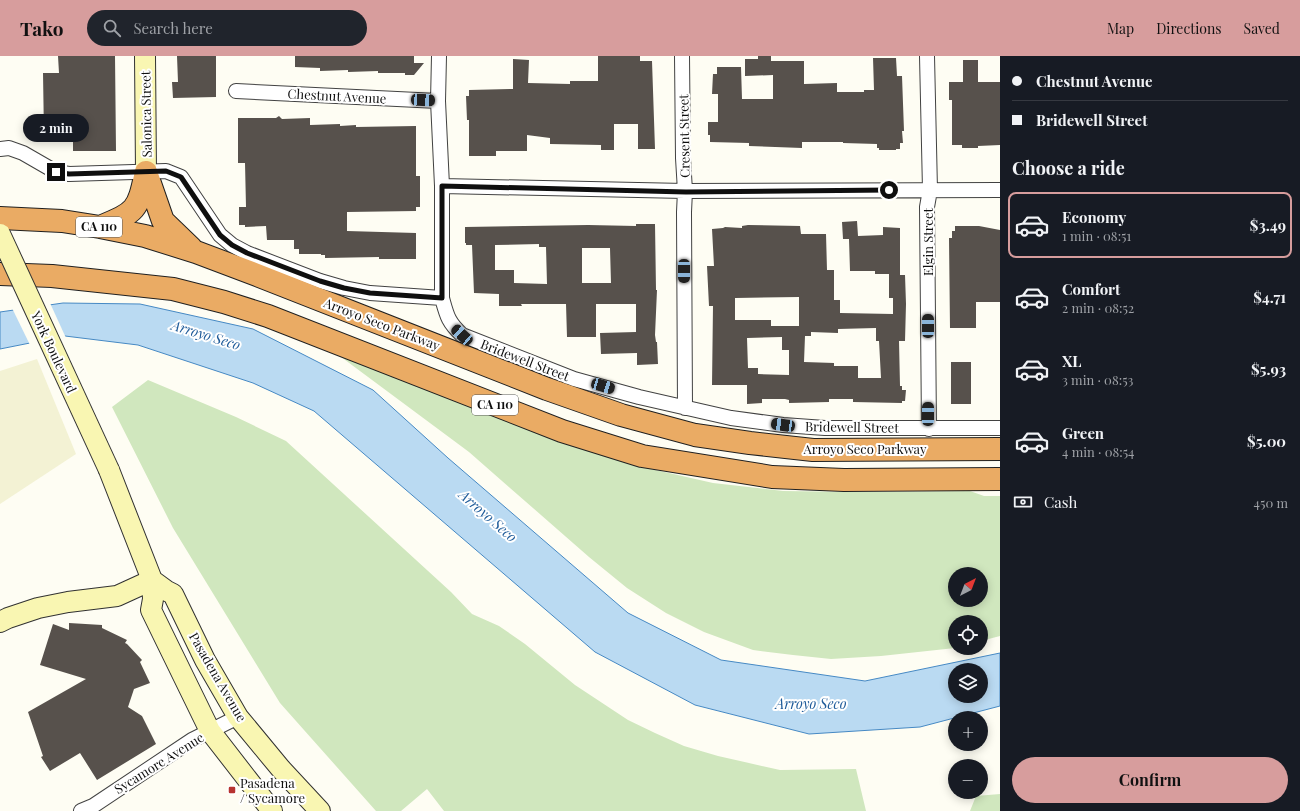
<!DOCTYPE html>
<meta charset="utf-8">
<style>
body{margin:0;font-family:"Playfair Display",serif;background:#20242c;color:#f1f3f6;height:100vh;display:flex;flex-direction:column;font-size:15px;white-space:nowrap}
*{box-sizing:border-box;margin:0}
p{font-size:13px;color:#9ea1a6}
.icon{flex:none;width:22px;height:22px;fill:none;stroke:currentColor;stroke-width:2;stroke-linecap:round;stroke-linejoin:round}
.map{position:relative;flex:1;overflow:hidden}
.sheet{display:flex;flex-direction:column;background:#171b24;width:300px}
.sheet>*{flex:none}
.hud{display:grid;align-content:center;height:88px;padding:0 12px;background:#171b24}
.needle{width:26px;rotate:42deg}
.fabs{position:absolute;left:948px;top:511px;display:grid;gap:8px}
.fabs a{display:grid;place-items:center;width:40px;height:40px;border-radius:50%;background:#171b24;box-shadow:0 2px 10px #0003;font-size:20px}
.end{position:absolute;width:18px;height:18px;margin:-9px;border:5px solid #0f0f0f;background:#fff;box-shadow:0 0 0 2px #fff}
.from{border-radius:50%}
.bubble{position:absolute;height:28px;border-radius:14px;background:#171b24;box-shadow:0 2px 10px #0003;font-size:13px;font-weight:700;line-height:28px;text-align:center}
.car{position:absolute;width:12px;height:24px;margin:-12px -6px;border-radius:5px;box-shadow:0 0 3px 1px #0007;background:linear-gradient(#222 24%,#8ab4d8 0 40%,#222 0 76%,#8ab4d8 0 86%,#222 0)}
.hud b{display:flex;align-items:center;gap:14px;height:38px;font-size:15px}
.hud b+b{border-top:1px solid #363941}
.hud i{width:10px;height:10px;background:#f1f3f6}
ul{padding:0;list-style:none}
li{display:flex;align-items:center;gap:12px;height:66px;margin:0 8px 6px;padding:0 4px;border:2px solid transparent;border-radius:8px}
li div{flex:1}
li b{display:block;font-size:15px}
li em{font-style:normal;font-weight:700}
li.selected{border-color:#d79d9d}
li>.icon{width:36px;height:36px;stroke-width:1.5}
h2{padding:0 12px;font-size:18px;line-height:48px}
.pay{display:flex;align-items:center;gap:10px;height:44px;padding:0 12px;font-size:15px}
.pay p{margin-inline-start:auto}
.action{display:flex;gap:8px;margin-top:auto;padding:8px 12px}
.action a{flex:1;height:46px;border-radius:24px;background:#d79d9d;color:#111;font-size:16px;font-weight:700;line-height:46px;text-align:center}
header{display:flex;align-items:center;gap:24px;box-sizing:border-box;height:56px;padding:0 20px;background:#d79d9d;color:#111}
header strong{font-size:19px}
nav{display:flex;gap:22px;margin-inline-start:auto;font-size:14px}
.search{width:280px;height:36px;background:#20242c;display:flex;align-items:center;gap:10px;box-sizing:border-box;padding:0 14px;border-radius:22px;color:#9ea1a6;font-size:15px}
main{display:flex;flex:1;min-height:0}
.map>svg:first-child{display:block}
.farmland{fill:#f3f2d4}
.green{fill:#d0e7be;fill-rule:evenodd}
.water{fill:#badaf2;stroke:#4689c4;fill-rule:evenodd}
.pier{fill:#fefdf3}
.building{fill:#57514c;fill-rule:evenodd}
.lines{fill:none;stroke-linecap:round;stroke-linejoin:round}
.street-casing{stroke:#424242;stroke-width:16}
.secondary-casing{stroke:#313131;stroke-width:22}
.highway-casing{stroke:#202020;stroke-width:24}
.street{stroke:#fff;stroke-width:14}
.secondary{stroke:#f9f6b2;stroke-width:20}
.highway{stroke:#eaab64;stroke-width:22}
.secondary-bridge-casing{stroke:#313131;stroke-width:22;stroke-linecap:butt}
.secondary-bridge{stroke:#f9f6b2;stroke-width:20}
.route{stroke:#0f0f0f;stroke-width:5}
.poi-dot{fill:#b73330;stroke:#fff;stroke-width:1.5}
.labels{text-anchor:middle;stroke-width:4;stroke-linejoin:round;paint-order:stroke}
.shield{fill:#fff;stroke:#575757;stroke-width:1}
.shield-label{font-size:12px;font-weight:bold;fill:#0f0f0f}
.street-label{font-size:13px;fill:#0f0f0f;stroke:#fff}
.poi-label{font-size:13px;fill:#0f0f0f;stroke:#fff;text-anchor:start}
.water-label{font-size:14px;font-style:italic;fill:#205c9a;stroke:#fff}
</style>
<header>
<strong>Tako</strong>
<div class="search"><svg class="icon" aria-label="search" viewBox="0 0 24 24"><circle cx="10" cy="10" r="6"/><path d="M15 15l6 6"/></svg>Search here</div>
<nav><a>Map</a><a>Directions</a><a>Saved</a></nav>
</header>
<main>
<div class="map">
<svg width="1000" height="755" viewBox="0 0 1000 755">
<rect width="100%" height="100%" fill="#fefdf3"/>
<path class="farmland" d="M37 303 76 398 0 448V315Z"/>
<path class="green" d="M329 292 638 410 713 427 783 435 857 436 970 435 984 440H1000V580L981 585V566H955V592L881 600 831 603 793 599 753 594 704 576 666 557 627 532 589 501 469 396ZM955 518H981V544H955Z
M148 324 236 361 286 385 451 536 472 558 499 570 525 588 575 629 628 664 655 677 684 690 718 700 780 714 856 713 866 755H444L427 733 401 755H376L280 647 173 472 112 351Z
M1000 738V755H970L976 740Z"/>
<path class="water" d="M63 247 140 248 253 273 373 334 448 402 628 557 721 604 865 625 1000 597V650L920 671 809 678 695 649 595 596 314 355 253 327 138 289 65 280 0 293V256ZM955 614H981V640H955Z"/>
<path class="pier" d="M50 247 66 282 30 289 12 252Z"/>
<path class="building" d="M58 0H115L116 95H73V80H44L43 17H59Z
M177 0H216V41L173 42 172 26H178Z
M295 0H414V7H424L414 19H405V17H378V15L348 16V14L320 15V12L295 11Z
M598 0H640V5H652L655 93H638V68H614V94H601V89L550 88V82L527 79V95H496V100H469V64H467L466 40H469V34L513 33V3L529 4 528 27 570 28V25H598Z
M758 0H771V5H804V28L837 27V36H864V34H874L873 2H896L897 20H902L904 75H902L903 87H900V93H896V94H879V92H877V88L843 87V86H802V92L749 90V87L710 86V79H708V66H718V38H712L713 18H717V11H741L742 43H773V19L745 20V3H758Z
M963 4H978V26H1000V89L978 90V92H962V89H952V44H949V26H963Z
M279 60 282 63 310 62V69L340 68V70L356 69V71L416 70V120H420V151H416V155L347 156V175L416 177V203H379V201L325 202V199H321V198H299V193H294V184H267L266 170 245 171V169H239V151H246L245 107H238V62H276Z
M857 165 858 180 883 179V171L900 172V219H905L906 248 905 285H899L900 330H902V334H906L905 345H902V347L853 346V343H829V346L789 347V344L785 343H762V347L747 348V329H712L713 250H709L707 210H714L712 173 723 172 725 171 742 172V170L748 169 800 170 801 178H826L827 214H834V244H840V257L893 258V242H889V218H875V215H850L849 183H843L842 166ZM799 241V270H771V264H735V242ZM876 272V285H879L881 322H858V310H834V307L804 306 805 280H811V276L838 277V273ZM782 281V294H789V319L758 318V312H748L747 282Z
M636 168H655L656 234H657L655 279 656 286H657L658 308 637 309V297L601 298 600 277 636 276V248H596V281H567L566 248H521L522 250H499V238L474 237 472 189H466V187H465V171L588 169 636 170ZM539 188V191H546L547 228 514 227V214H495V189ZM582 192H610L611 227H582Z
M955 170H979L1000 174V246H976V272H950L949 182H952V175H955Z
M951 306H971V348H951Z
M69 567 102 569V572L127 584 125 587 127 588 142 604 140 606 150 627 134 633 128 651 142 660 156 688 97 724 80 697 50 715 41 701 43 700 28 656 86 623 40 609 53 568 69 574Z"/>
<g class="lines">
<defs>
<path id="street" d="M439 0 438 45 442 130V242
M682 0 683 102 685 135 684 156 685 352
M927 0 930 134 927 151 929 373
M236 35 438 45
M0 93 9 92 23 97 56 116 69 118 166 115 181 121 220 179 232 189 247 197 320 225 344 232 370 237 442 242C447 260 448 266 462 279L574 323 639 341 731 362 783 369 825 372H1000
M442 130 685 135 1000 134
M81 755 93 750 192 684 238 661"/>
<path id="secondary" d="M145 0 146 116
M109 414 152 524 153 543 151 554 210 675 272 755
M152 524 167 535 173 538 205 604 238 661 281 713 320 755
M0 566 8 562 38 552 68 546 117 540 152 524"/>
<path id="highway" d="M146 116 163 165 191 192
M0 162 62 165 100 171 145 180 196 196 257 219 547 333 621 359 695 379 750 387 813 394 1000 393
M100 171C136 156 138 155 146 116
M0 218 52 220 173 233 224 246 268 260 562 375 642 400 772 421 844 424 1000 423"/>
</defs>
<use href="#street" class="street-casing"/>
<use href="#secondary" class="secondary-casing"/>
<use href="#highway" class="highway-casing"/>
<use href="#street" class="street"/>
<use href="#secondary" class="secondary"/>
<use href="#highway" class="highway"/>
<defs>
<path id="secondary-bridge" d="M0 178 109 414"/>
</defs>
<use href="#secondary-bridge" class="secondary-bridge-casing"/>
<use href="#secondary-bridge" class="secondary-bridge"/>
</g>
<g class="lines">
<path class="route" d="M56 116 69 118 166 115 181 121 220 179 232 189 247 197 320 225 344 232 370 237 442 242V130L686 136 889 134"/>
</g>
<rect class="poi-dot" x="228" y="730" width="8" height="8" rx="2"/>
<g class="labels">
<g class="shield">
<rect x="76" y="161" width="46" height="20" rx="3"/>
<rect x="472" y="339" width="46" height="20" rx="3"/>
</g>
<g class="shield-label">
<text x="99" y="175">CA 110</text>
<text x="495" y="353">CA 110</text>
</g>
<g class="street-label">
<text transform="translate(337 40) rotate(3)" y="5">Chestnut Avenue</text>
<text transform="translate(146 58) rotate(-91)" y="5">Salonica Street</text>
<text transform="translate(684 80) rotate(-91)" y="5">Cresent Street</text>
<text transform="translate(928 186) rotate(-90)" y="5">Elgin Street</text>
<text transform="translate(382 268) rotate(21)" y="5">Arroyo Seco Parkway</text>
<text transform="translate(54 296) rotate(65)" y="5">York Boulevard</text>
<text transform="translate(525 304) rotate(21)" y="5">Bridewell Street</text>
<text transform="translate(852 371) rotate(1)" y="5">Bridewell Street</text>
<text x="865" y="398">Arroyo Seco Parkway</text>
<text transform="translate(218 621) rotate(60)" y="5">Pasadena Avenue</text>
<text transform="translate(159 707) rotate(-32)" y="5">Sycamore Avenue</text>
</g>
<g class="poi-label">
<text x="240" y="732">Pasadena<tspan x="240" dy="15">/ Sycamore</tspan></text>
</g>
<g class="water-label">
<text transform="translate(206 279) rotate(17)" y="5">Arroyo Seco</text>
<text transform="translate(488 460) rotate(41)" y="5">Arroyo Seco</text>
<text x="811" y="653">Arroyo Seco</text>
</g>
</g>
</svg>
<div class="fabs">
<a><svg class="needle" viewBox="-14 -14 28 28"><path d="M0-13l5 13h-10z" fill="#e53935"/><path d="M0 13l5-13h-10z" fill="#9ea1a6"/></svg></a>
<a><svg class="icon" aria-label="locate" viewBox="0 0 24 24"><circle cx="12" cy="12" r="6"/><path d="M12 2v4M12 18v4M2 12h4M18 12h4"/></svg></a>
<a><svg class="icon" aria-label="layers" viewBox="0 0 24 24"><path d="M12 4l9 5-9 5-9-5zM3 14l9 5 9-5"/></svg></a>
<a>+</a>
<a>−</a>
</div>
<i class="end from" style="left:889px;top:134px"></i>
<i class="end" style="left:56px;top:116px"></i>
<div class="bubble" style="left:23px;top:58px;width:66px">2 min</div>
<i class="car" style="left:423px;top:44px;rotate:93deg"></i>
<i class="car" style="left:684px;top:215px;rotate:180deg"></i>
<i class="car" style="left:928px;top:270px;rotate:0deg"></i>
<i class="car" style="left:462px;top:279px;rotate:312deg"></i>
<i class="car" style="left:603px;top:330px;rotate:106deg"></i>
<i class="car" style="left:928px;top:358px;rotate:0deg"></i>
<i class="car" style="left:783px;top:369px;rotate:278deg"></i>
</div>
<section class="sheet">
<div class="hud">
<b><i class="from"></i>Chestnut Avenue</b>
<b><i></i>Bridewell Street</b>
</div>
<h2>Choose a ride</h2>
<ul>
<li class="selected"><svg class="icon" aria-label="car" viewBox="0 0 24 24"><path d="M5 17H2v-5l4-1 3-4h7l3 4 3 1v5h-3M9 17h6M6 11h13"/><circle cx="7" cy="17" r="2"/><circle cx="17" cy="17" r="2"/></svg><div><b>Economy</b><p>1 min · 08:51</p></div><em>$3.49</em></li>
<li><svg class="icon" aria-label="car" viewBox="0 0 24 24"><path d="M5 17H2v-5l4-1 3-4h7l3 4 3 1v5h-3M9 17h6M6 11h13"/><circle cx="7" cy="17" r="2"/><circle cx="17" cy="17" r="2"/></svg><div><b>Comfort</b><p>2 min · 08:52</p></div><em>$4.71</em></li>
<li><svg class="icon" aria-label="car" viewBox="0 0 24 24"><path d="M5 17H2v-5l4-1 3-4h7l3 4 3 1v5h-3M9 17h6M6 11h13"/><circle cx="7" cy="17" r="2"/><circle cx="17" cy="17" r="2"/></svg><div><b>XL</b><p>3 min · 08:53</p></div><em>$5.93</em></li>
<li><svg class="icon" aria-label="car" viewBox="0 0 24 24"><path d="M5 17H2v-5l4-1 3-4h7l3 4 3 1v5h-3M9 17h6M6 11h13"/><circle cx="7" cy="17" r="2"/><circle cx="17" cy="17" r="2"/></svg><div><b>Green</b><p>4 min · 08:54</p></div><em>$5.00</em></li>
</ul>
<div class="pay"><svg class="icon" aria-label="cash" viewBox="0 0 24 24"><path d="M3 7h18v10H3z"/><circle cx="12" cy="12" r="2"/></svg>Cash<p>450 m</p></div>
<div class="action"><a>Confirm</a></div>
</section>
</main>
